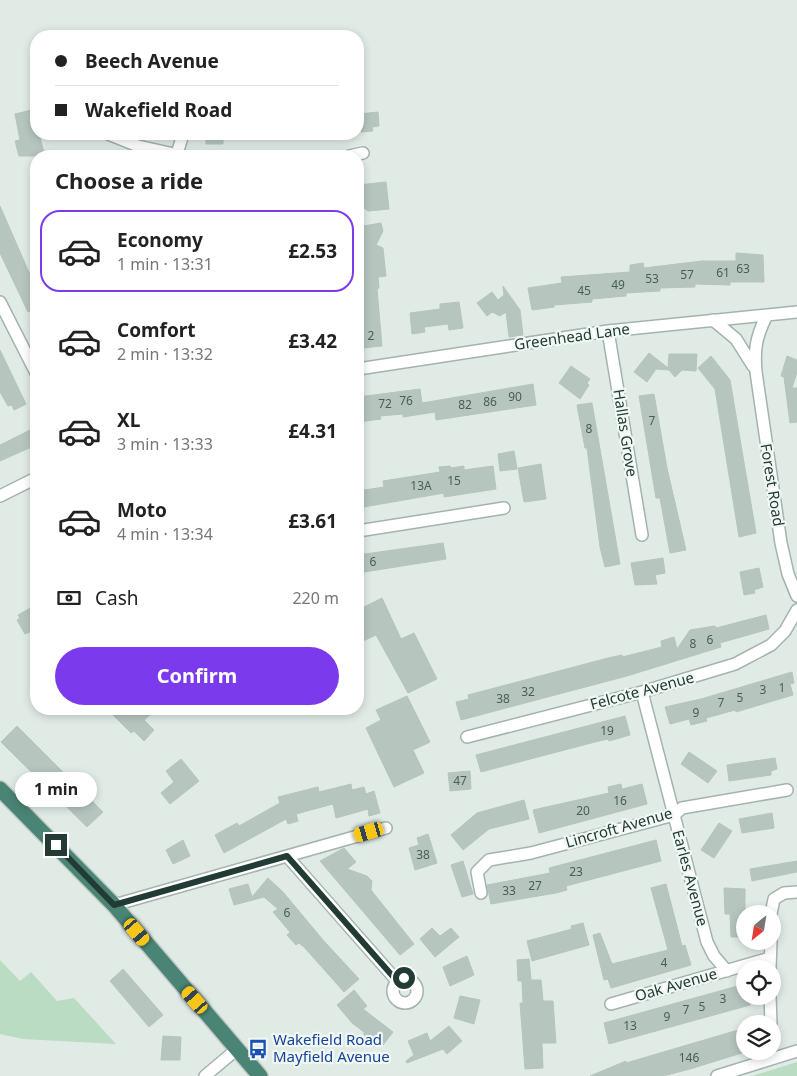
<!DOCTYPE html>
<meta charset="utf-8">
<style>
body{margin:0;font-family:"Noto Sans",sans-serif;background:#f2f2f2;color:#222;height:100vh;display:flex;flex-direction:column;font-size:19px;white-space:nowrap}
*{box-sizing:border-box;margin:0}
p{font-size:16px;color:#767676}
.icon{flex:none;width:28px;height:28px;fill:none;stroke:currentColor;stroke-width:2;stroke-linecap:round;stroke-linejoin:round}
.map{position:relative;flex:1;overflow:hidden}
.side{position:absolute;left:30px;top:150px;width:334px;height:565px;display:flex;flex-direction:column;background:#fff;border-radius:20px;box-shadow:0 2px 8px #0003}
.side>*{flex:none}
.hud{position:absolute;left:30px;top:30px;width:334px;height:110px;border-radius:20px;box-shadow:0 2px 8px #0003;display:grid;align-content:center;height:110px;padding:0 25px;background:#fff}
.needle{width:32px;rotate:210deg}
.controls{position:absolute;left:736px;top:905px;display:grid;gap:10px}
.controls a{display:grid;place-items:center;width:45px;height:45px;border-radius:50%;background:#fff;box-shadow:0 2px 8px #0003;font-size:25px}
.end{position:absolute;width:22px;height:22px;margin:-11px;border:6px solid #223b34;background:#fff;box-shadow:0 0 0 2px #fff}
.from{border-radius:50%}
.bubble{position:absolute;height:35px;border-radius:18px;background:#fff;box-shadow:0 2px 8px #0003;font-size:16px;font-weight:700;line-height:35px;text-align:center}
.car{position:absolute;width:15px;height:30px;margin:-15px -8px;border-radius:6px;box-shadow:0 0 4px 1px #0007;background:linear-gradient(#f5c518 24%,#345 0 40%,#f5c518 0 76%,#345 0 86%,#f5c518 0)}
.hud b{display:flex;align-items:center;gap:18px;height:48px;font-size:19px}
.hud b+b{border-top:1px solid #e0e0e0}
.hud i{width:12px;height:12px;background:#222}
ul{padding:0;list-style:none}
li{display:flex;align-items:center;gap:15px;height:82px;margin:0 10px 8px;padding:0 15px;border:2px solid transparent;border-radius:20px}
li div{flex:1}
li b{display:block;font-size:19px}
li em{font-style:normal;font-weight:700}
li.on{border-color:#7c3aed}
li>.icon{width:45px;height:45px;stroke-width:1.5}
h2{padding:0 25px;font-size:22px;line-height:60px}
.pay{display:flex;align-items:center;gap:12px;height:55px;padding:0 25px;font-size:19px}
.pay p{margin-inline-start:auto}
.primary-button{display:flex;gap:10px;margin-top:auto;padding:10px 25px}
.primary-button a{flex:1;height:58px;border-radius:30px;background:#7c3aed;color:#fff;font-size:20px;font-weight:700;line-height:58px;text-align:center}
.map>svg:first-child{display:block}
.green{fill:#badcc2}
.building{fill:#b6c6bf;stroke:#b4c5bd}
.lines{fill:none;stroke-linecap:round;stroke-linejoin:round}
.minor-casing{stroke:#a4b3ad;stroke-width:14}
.trunk-casing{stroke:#c1c8c6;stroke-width:18}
.minor{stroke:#fff;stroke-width:11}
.trunk{stroke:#4a8474;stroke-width:15}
.route{stroke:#223b34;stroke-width:6}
.labels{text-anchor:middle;stroke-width:4.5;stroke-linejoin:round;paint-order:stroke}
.number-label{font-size:12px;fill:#475e57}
.street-label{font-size:15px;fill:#223b34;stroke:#f1f8f4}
.transit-label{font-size:15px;fill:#164399;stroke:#f1f8f4;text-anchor:start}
</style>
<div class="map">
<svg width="797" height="1076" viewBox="0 0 797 1076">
<rect width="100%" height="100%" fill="#e1ebe6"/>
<path class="green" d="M0 960 20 981 31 972 57 1001 74 998 116 1044 23 1039 0 1034Z
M797 1062V1076H752Z"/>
<path class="building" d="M36 109V134H39L45 156H19L15 141 20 140 15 114Z
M378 112 379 126 372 127 373 131 361 132 359 114Z
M206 134H223V144H206Z
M386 182 389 209 368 211 358 203V185Z
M0 206 31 277 36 274V308L28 312 0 253Z
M381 223 383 231 376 245 383 248 386 276 378 277 379 288 377 289 382 346 363 348 359 314 362 313 358 227Z
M736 253 763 255 764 282H730V285L695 284V287L660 288V291L626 293V296L592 299V302L554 305V307L532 310 528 288 562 283 561 277 630 272V265L643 263 644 268 702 261H736Z
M503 286 520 310 523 335 509 337 506 312 500 316 492 312 487 316 477 303 492 292 498 300 504 295Z
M459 302 463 328 449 330 448 324 424 327 425 332 412 334 410 313 440 309V304Z
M0 350 26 404 14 410 12 405 8 406 0 392Z
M649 353 668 368 669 354H697L696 371 682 370 675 377 669 370 656 369 647 382 634 372Z
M711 356 730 380 756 533 739 537 715 389 698 368Z
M787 356 797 360V372L792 388H797V422L790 423 784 377 781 376Z
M571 366 590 379 587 383 589 385 580 399 559 383Z
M533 384 536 405 436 420 435 412 403 417V414L380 416 381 419 358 422V397L420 389 422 403Z
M654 394 667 468 686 550 670 553 660 498H656L639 396Z
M592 403 620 564 605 567 600 547 587 448H585L577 405Z
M36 427V445L0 461V445Z
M514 451 517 469 500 471 498 454Z
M541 464 546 499 524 502 518 468Z
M450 466 451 468 464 466V470L493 466 496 489 444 497V493L358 508V491L384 487 383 481 440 472 439 467Z
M443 543 446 559 358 573V555Z
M663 558 665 573 655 575 657 584 635 585 631 563Z
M759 568 763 587 754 590 755 593 744 595 740 572Z
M382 598 401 639 414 633 437 679 408 693 376 635 363 641 358 630V610Z
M36 605V629L25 634 17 620 20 618 18 615Z
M766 615 769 629 720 643 721 647 627 676 461 720 456 702 469 699 468 695 608 658 622 655V657L662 647 661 641 674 637 677 649 690 630 715 626 716 628Z
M792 672 794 683 790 684 793 695 736 712 735 710 706 718 707 721 691 725 689 719 670 724 665 707 701 699Z
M407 696 430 742 413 750 424 773 394 787 366 728 381 720 376 710Z
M107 709H145L151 714 144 720 154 730 144 741 134 731 131 733Z
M625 716 630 735 609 741 608 739 595 742 481 772 476 755Z
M17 726 103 812 87 827 1 742Z
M689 752 717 771 708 783 681 764Z
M775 758 777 769 771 771V775L729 781 727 765Z
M181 759 199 781 170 804 161 793 174 782 166 771Z
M470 771 471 789 450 791 448 773Z
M351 784 352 790 364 787 366 794 374 791 380 813 369 816 368 809 336 818 333 804 296 814 298 821 288 824 286 819 224 853 215 835 237 823 239 826 280 803 278 797 318 787 319 792Z
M621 784 622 789 642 784 647 804 539 833 533 810 609 793 608 787Z
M524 800 529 819 489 829 463 850 451 835 477 813Z
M772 813 774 828 742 833 739 819Z
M719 823 732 831 714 858 701 850Z
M428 834 437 863 415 870 409 848 419 845 417 838Z
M183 840 190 856 173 864 166 850Z
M656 840 661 861 566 886 567 890 556 893 491 904 487 885 550 873 549 868Z
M344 848 356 862 347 869 367 876 372 881 371 890 414 944 400 955 320 861Z
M463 861 473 894 462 897 451 865Z
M797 861V872L752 881 750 869Z
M268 878 283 892 323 940 359 979 344 992 304 947 299 943 296 945 287 935 290 932 273 912 278 909 264 897 234 905 229 889 248 884 252 897Z
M666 884 682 946 685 945 691 965 611 988 608 979 604 980 593 935 600 933 612 964 668 950 651 888Z
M724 888 745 889V937H731L730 914H725Z
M583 923 589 945 532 961 527 941 572 929 571 926Z
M432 928 440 936 451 928 459 937 435 957 420 939Z
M467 956 474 975 450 986 443 967Z
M529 959 531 980H529H541L543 1001H553L556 1043H542L543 1068 525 1069 520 1003H523L522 981H518L517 960Z
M123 969 163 1015 149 1027 110 981Z
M745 984V996H748L750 1005 609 1044 604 1023Z
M354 990 367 1006 363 1009 393 1032 383 1045 378 1042 374 1047 365 1041 364 1032 352 1023 337 1005Z
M460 996 480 1000 474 1024 454 1018Z
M449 1026 462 1041 447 1054 443 1049 407 1063 406 1061 414 1055 408 1041 427 1033 430 1041Z
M745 1028V1052L690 1069 663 1076H590L626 1061V1063Z
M163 1036 181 1037 180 1060H161Z"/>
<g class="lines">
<defs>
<path id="minor" d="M108 134 138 146 183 156
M177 154 183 134
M349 156 363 153
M0 302 36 373
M766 317C756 337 754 350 756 372L781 543 788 574 797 596
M713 320 736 339 753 366
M608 331 642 535
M358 369 608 331 797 312
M0 496 36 478
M358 531 504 508
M642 692 707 942 714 956 727 971
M467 737 642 692 735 664 771 645 785 631 797 610
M287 856 397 981
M481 893 477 872 489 860 531 853 674 815 682 808 787 790
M114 905 386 828
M771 914 774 899 784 893 797 892
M770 969 771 941
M393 991a12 12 0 1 1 24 0a12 12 0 1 1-24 0Z
M770 996 771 1024
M611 1004 770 958
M205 1076 237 1049
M717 1076 797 1051"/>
<path id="trunk" d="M0 789 114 905 260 1076"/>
</defs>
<use href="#minor" class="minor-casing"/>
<use href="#trunk" class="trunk-casing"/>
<use href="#minor" class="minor"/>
<use href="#trunk" class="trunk"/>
</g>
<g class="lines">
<path class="route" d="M56 845 114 905 287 856 397 981 404 978"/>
</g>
<defs>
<symbol id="bus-bare" viewBox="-9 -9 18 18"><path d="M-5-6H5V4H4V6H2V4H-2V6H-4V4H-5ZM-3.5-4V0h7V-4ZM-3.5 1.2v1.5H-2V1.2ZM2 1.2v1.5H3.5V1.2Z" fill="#1a4fb4" stroke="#f1f8f4" stroke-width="2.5" paint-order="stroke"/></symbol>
</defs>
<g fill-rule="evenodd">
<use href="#bus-bare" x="244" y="1035" width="28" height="28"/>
</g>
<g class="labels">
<g class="number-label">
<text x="743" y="273">63</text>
<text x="723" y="277">61</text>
<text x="687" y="279">57</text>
<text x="652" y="283">53</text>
<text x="618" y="289">49</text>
<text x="584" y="295">45</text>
<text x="371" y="340">2</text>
<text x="515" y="401">90</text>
<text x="406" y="405">76</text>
<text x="490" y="406">86</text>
<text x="385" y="408">72</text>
<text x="465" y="409">82</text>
<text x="652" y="425">7</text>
<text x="589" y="433">8</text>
<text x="454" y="485">15</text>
<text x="421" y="490">13A</text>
<text x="373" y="566">6</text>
<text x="710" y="644">6</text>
<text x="693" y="648">8</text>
<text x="782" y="692">1</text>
<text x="763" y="694">3</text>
<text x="528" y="696">32</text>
<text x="740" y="702">5</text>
<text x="503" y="703">38</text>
<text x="721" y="707">7</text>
<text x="696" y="717">9</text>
<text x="607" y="735">19</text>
<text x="460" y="785">47</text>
<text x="620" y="805">16</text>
<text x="583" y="815">20</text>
<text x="423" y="859">38</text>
<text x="576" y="876">23</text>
<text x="535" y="890">27</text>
<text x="509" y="895">33</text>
<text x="287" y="917">6</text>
<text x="664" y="967">4</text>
<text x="723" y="1003">3</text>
<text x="702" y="1011">5</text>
<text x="686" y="1014">7</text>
<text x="667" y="1021">9</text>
<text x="630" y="1030">13</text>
<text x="689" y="1062">146</text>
</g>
<g class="street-label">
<text transform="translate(572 337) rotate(-8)" y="5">Greenhead Lane</text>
<text transform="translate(625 433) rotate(81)" y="5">Hallas Grove</text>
<text transform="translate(772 485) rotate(81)" y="5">Forest Road</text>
<text transform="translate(642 691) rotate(-15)" y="5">Felcote Avenue</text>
<text transform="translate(619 828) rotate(-16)" y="5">Lincroft Avenue</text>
<text transform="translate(690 878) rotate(75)" y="5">Earles Avenue</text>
<text transform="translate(676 985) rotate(-16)" y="5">Oak Avenue</text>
</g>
<g class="transit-label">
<text x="273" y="1045">Wakefield Road<tspan x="273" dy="17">Mayfield Avenue</tspan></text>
</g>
</g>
</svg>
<div class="controls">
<a><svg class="needle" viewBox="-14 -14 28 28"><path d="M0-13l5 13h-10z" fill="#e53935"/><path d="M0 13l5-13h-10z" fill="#767676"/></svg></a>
<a><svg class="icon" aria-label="locate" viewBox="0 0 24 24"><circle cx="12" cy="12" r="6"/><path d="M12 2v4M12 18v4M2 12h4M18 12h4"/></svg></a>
<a><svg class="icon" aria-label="layers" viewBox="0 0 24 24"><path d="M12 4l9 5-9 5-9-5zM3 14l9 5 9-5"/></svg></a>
</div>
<i class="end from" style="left:404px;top:978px"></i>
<i class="end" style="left:56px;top:845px"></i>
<div class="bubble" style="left:15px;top:772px;width:82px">1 min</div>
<i class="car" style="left:369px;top:832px;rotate:254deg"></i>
<i class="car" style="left:137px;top:932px;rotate:140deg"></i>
<i class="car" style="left:195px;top:1000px;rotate:319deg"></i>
<div class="hud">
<b><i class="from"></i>Beech Avenue</b>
<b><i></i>Wakefield Road</b>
</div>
<section class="side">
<h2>Choose a ride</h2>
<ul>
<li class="on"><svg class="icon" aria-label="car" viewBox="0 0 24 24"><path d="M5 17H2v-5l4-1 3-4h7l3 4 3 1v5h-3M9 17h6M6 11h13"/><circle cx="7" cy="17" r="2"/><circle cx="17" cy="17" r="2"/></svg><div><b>Economy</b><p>1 min · 13:31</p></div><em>£2.53</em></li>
<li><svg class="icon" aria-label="car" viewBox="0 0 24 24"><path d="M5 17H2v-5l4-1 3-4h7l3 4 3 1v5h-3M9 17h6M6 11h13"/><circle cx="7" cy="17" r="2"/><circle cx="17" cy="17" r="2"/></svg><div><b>Comfort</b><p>2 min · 13:32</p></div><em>£3.42</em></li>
<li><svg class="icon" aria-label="car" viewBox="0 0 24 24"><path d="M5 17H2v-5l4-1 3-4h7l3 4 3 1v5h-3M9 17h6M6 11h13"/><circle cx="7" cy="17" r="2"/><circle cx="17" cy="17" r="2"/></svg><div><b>XL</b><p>3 min · 13:33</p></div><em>£4.31</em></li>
<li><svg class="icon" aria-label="car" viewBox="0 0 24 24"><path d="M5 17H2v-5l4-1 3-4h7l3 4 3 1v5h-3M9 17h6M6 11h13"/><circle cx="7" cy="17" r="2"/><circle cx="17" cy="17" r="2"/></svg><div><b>Moto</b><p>4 min · 13:34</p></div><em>£3.61</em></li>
</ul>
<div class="pay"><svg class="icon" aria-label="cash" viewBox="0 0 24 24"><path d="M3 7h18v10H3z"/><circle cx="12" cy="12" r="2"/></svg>Cash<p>220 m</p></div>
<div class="primary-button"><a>Confirm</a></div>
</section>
</div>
